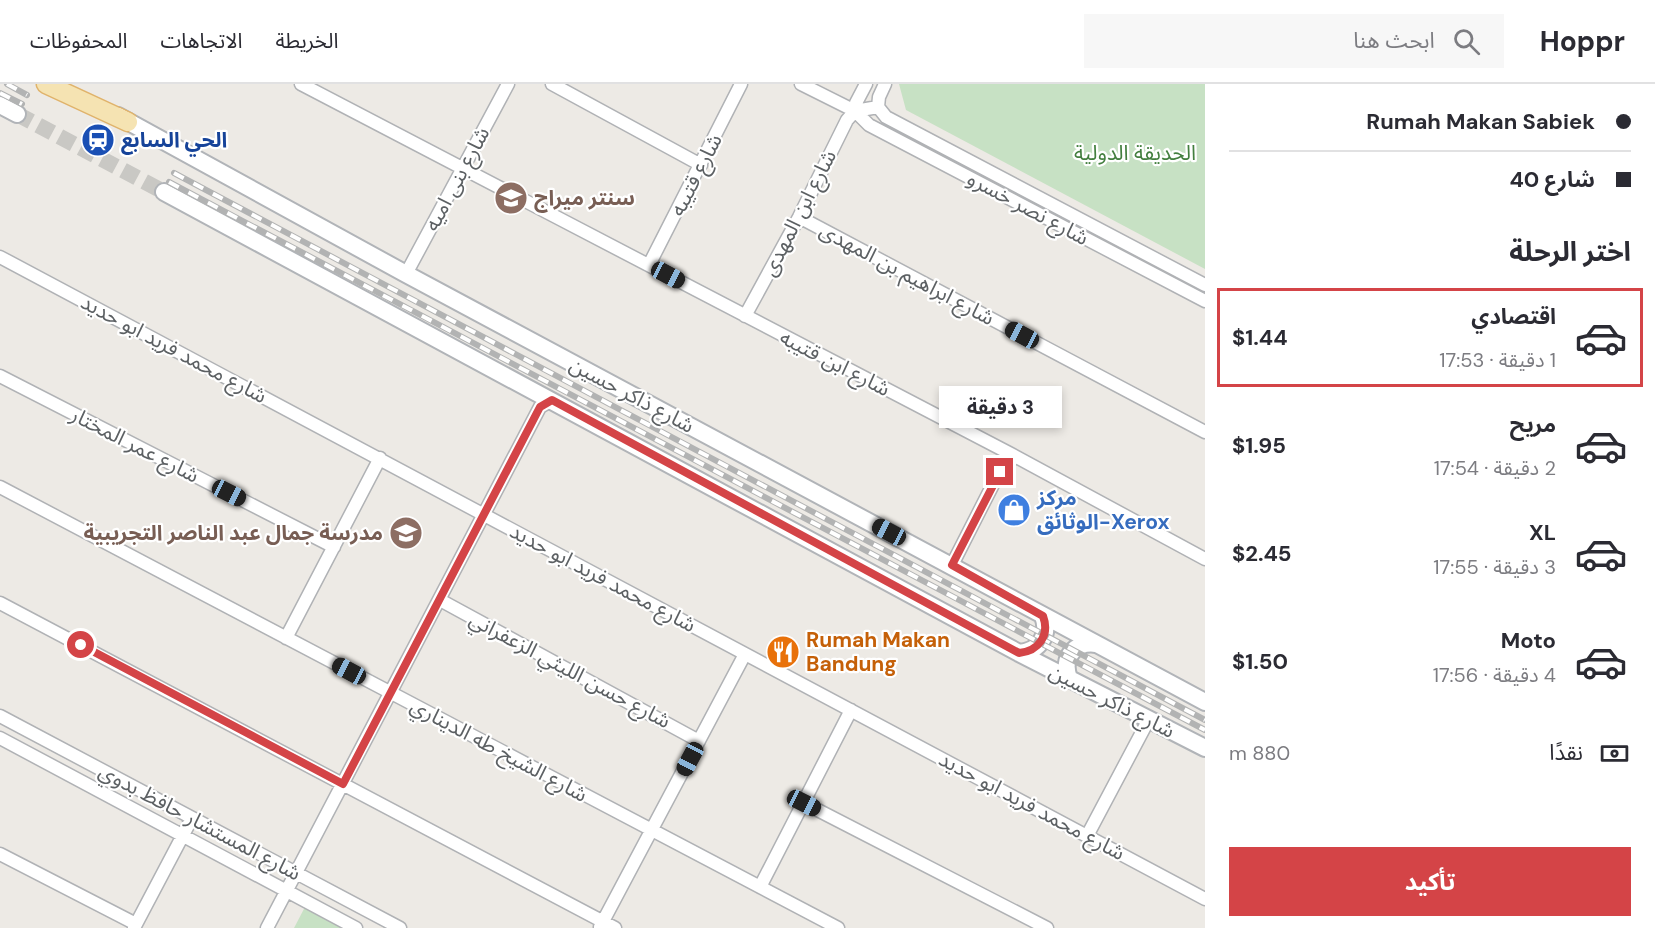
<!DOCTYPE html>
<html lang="ar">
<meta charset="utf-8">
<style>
body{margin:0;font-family:"DM Sans","Noto Sans Arabic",sans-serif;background:#f7f7f7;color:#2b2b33;direction:rtl;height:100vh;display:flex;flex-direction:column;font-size:22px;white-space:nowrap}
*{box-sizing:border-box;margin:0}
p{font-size:20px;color:#7c7c81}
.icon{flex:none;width:33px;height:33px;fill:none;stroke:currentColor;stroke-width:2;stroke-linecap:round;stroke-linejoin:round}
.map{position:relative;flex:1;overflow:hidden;direction:ltr}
.details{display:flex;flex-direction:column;background:#fff;width:450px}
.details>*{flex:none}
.hud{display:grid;align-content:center;height:132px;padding:0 24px;background:#fff}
.end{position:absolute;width:27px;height:27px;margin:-14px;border:8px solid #d44447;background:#fff;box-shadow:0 0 0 3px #fff}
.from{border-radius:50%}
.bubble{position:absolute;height:42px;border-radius:0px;background:#fff;box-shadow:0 3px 9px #0003;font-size:20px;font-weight:700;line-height:42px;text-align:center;direction:rtl}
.car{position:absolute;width:18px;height:36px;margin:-18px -9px;border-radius:8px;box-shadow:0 0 4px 2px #0007;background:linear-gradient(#222 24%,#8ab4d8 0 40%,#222 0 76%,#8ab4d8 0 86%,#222 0)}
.hud b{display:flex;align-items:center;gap:21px;height:57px;font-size:22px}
.hud b+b{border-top:2px solid #e1e1e2}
.hud i{width:15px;height:15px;background:#2b2b33}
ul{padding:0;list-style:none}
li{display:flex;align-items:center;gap:18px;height:99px;margin:0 12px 9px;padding:0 12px;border:3px solid transparent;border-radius:0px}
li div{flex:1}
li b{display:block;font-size:22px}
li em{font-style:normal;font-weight:700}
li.active{border-color:#d44447}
li>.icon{width:54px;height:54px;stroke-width:1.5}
h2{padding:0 24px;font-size:27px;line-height:72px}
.pay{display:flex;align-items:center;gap:15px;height:66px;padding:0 24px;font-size:22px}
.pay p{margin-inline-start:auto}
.button{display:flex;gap:12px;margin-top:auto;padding:12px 24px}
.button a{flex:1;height:69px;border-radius:0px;background:#d44447;color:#fff;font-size:24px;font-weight:700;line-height:69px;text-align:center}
header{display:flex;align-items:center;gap:36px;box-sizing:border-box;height:84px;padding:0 30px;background:#fff;border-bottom:2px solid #e1e1e2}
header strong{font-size:28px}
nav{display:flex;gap:33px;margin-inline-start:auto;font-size:21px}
.search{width:420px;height:54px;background:#f7f7f7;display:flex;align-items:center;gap:15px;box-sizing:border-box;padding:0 21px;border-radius:0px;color:#7c7c81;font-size:22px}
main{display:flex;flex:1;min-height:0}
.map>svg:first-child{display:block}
.green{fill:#c7e1c4}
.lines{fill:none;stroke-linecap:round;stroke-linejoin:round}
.secondary-tunnel{stroke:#c9c8c4;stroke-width:16;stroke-dasharray:16 8;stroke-linecap:butt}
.street-casing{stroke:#b0b2b5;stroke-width:15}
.secondary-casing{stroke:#b1b4b8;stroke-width:20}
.primary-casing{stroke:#e0b36b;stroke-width:21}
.street{stroke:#fff;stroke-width:12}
.secondary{stroke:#fff;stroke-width:16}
.primary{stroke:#f5e3b2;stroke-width:18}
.rail-casing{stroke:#b2b3b3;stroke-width:6}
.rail{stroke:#fff;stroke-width:4;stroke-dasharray:11;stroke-linecap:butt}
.route{stroke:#d44447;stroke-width:8}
.labels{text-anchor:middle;stroke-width:4.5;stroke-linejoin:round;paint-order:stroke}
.transit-label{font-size:21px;font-weight:bold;fill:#164399;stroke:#fff;text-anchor:start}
.park-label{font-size:21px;fill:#437f3f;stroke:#fff}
.street-label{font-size:21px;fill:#5c6063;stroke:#fff}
.education-label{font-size:21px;font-weight:bold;fill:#785e54;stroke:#fff;text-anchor:start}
.shop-label{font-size:21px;font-weight:bold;fill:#366cbe;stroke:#fff;text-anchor:start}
.food-label{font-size:21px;font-weight:bold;fill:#c56008;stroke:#fff;text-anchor:start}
</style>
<header>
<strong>Hoppr</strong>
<div class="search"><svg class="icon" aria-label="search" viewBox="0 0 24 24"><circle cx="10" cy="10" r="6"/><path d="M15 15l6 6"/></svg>ابحث هنا</div>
<nav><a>الخريطة</a><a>الاتجاهات</a><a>المحفوظات</a></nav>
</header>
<main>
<section class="details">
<div class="hud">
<b><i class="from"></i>Rumah Makan Sabiek</b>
<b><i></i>شارع 40</b>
</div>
<h2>اختر الرحلة</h2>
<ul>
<li class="active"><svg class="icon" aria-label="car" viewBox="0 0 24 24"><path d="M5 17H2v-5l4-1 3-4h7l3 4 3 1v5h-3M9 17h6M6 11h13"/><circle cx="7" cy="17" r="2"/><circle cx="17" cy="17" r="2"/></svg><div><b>اقتصادي</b><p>1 دقيقة · 17:53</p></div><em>$1.44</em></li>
<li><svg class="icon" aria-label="car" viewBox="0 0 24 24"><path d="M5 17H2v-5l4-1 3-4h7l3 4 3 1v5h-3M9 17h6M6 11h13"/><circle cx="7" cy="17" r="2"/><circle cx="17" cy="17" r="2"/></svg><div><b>مريح</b><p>2 دقيقة · 17:54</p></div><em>$1.95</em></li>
<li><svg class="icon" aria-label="car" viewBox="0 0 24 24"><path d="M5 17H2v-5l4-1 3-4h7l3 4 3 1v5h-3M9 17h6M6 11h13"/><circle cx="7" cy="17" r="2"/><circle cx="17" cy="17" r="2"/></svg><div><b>XL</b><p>3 دقيقة · 17:55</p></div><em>$2.45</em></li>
<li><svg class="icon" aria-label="car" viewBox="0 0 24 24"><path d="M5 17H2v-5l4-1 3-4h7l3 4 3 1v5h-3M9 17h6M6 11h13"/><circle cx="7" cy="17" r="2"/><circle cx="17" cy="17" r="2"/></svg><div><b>Moto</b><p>4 دقيقة · 17:56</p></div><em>$1.50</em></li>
</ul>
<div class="pay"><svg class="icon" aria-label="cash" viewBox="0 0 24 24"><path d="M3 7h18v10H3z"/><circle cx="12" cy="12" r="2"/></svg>نقدًا<p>880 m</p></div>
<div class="button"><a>تأكيد</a></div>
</section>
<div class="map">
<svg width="1205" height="844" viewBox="0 0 1205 844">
<rect width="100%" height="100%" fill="#edeae5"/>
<path class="green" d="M899 0H1205V185L906 26Z
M305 823 344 844H294Z"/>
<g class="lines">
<path class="secondary-tunnel" d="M17 30 164 108"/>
<defs>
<path id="street" d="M301 0 1009 369 1205 475
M552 0 701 81
M801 0 855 27 878 23
M878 23 886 33 1205 201
M878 23 879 13 885 0
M855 27 869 41 1205 217
M855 27 856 19 866 0
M799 133 1205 348
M0 173 1205 815
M649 181 741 0
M406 190 508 0
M745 232 799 133 847 36 855 27
M0 292 334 463
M0 403 838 844
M952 481 1009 369
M440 516 699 657
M0 519 615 844
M286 554 380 374
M0 632 400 844
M0 654 356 844
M804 719 1047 844
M1087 752 1149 635
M0 770 136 840
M760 803 851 626
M600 843 745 570
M134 844 192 734
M267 844 540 323 552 316"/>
<path id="secondary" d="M0 21 17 30
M118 32 406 190 1205 618
M164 108 1019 569 1205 664
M1019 569C1040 567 1050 551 1043 532
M1069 594C1061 574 1075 557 1096 560"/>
<path id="primary" d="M46 0 128 38"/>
</defs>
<use href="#street" class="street-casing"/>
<use href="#secondary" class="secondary-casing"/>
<use href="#primary" class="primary-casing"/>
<use href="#street" class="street"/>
<use href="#secondary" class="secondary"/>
<use href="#primary" class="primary"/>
<defs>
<path id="rail" d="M7 0 27 11
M0 9 22 20
M174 89 1205 636
M169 98 1205 646"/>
</defs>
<use href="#rail" class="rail-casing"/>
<use href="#rail" class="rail"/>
</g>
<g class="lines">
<path class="route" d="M81 561 343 700 540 323 552 316 1019 569C1039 567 1050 551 1043 532L952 481 1000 388"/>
</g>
<defs>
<symbol id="station-disc" viewBox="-11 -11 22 22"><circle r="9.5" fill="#1a4fb4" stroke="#fff"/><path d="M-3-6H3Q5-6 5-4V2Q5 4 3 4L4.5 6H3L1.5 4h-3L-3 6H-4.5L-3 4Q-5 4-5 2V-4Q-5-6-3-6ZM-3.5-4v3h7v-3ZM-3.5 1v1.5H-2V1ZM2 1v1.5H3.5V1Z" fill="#fff"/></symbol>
<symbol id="school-disc" viewBox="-11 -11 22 22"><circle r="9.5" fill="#8d6e63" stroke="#fff"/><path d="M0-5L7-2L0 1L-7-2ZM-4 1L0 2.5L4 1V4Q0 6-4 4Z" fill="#fff"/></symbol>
<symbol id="shop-disc" viewBox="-11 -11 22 22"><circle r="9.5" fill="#3f7fe0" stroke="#fff"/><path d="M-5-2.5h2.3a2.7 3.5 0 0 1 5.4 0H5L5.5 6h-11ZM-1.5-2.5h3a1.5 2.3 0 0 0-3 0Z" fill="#fff"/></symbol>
<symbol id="restaurant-disc" viewBox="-11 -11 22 22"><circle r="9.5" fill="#e8710a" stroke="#fff"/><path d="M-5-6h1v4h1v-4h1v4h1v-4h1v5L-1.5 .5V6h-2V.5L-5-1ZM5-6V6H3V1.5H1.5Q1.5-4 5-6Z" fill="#fff"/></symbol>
</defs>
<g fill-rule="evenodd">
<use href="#station-disc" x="79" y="37" width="38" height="38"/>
<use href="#school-disc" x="492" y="95" width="38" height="38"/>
<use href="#shop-disc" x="995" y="407" width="38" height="38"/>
<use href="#school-disc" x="387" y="430" width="38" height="38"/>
<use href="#restaurant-disc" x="764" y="549" width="38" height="38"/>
</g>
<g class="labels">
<g class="transit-label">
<text x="121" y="63">الحي السابع</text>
</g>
<g class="park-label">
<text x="1135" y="76">الحديقة الدولية</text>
</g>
<g class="street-label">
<text transform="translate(696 91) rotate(-63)" y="7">شارع قتيبه</text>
<text transform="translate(457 95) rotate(-62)" y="7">شارع بنى اميه</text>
<text transform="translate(1028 124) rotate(28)" y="7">شارع نصر خسرو</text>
<text transform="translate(799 129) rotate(-63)" y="7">شارع ابن المهدى</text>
<text transform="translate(907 190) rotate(28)" y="7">شارع ابراهيم بن المهدى</text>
<text transform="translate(174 265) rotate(28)" y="7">شارع محمد فريد ابو حديد</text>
<text transform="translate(835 279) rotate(27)" y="7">شارع ابن قتيبه</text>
<text transform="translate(632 311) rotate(28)" y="7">شارع ذاكر حسين</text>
<text transform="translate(135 361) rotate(27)" y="7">شارع عمر المختار</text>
<text transform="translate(603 494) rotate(28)" y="7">شارع محمد فريد ابو حديد</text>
<text transform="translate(570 586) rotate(28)" y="7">شارع حسن الليثي الزعفراني</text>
<text transform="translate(1112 617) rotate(27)" y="7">شارع ذاكر حسين</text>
<text transform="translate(499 666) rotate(28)" y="7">شارع الشيخ طه الديناري</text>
<text transform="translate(1032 722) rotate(28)" y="7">شارع محمد فريد ابو حديد</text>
<text transform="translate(200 738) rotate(28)" y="7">شارع المستشار حافظ بدوي</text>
</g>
<g class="education-label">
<text x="534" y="121">سنتر ميراج</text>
<text x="383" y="456" text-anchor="end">مدرسة جمال عبد الناصر التجريبية</text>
</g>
<g class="shop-label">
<text x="1037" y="421">مركز<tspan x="1037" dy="24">الوثائق-Xerox</tspan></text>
</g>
<g class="food-label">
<text x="806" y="563">Rumah Makan<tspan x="806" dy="24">Bandung</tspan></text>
</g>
</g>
</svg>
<i class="end from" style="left:81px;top:561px"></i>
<i class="end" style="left:1000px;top:388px"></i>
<div class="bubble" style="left:939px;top:302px;width:123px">3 دقيقة</div>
<i class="car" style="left:668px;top:191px;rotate:118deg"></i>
<i class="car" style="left:1022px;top:251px;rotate:298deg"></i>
<i class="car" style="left:229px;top:409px;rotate:117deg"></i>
<i class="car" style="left:889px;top:448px;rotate:298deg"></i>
<i class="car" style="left:349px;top:587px;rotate:298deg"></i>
<i class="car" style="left:690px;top:675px;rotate:208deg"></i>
<i class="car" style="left:804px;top:719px;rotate:117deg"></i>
</div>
</main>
